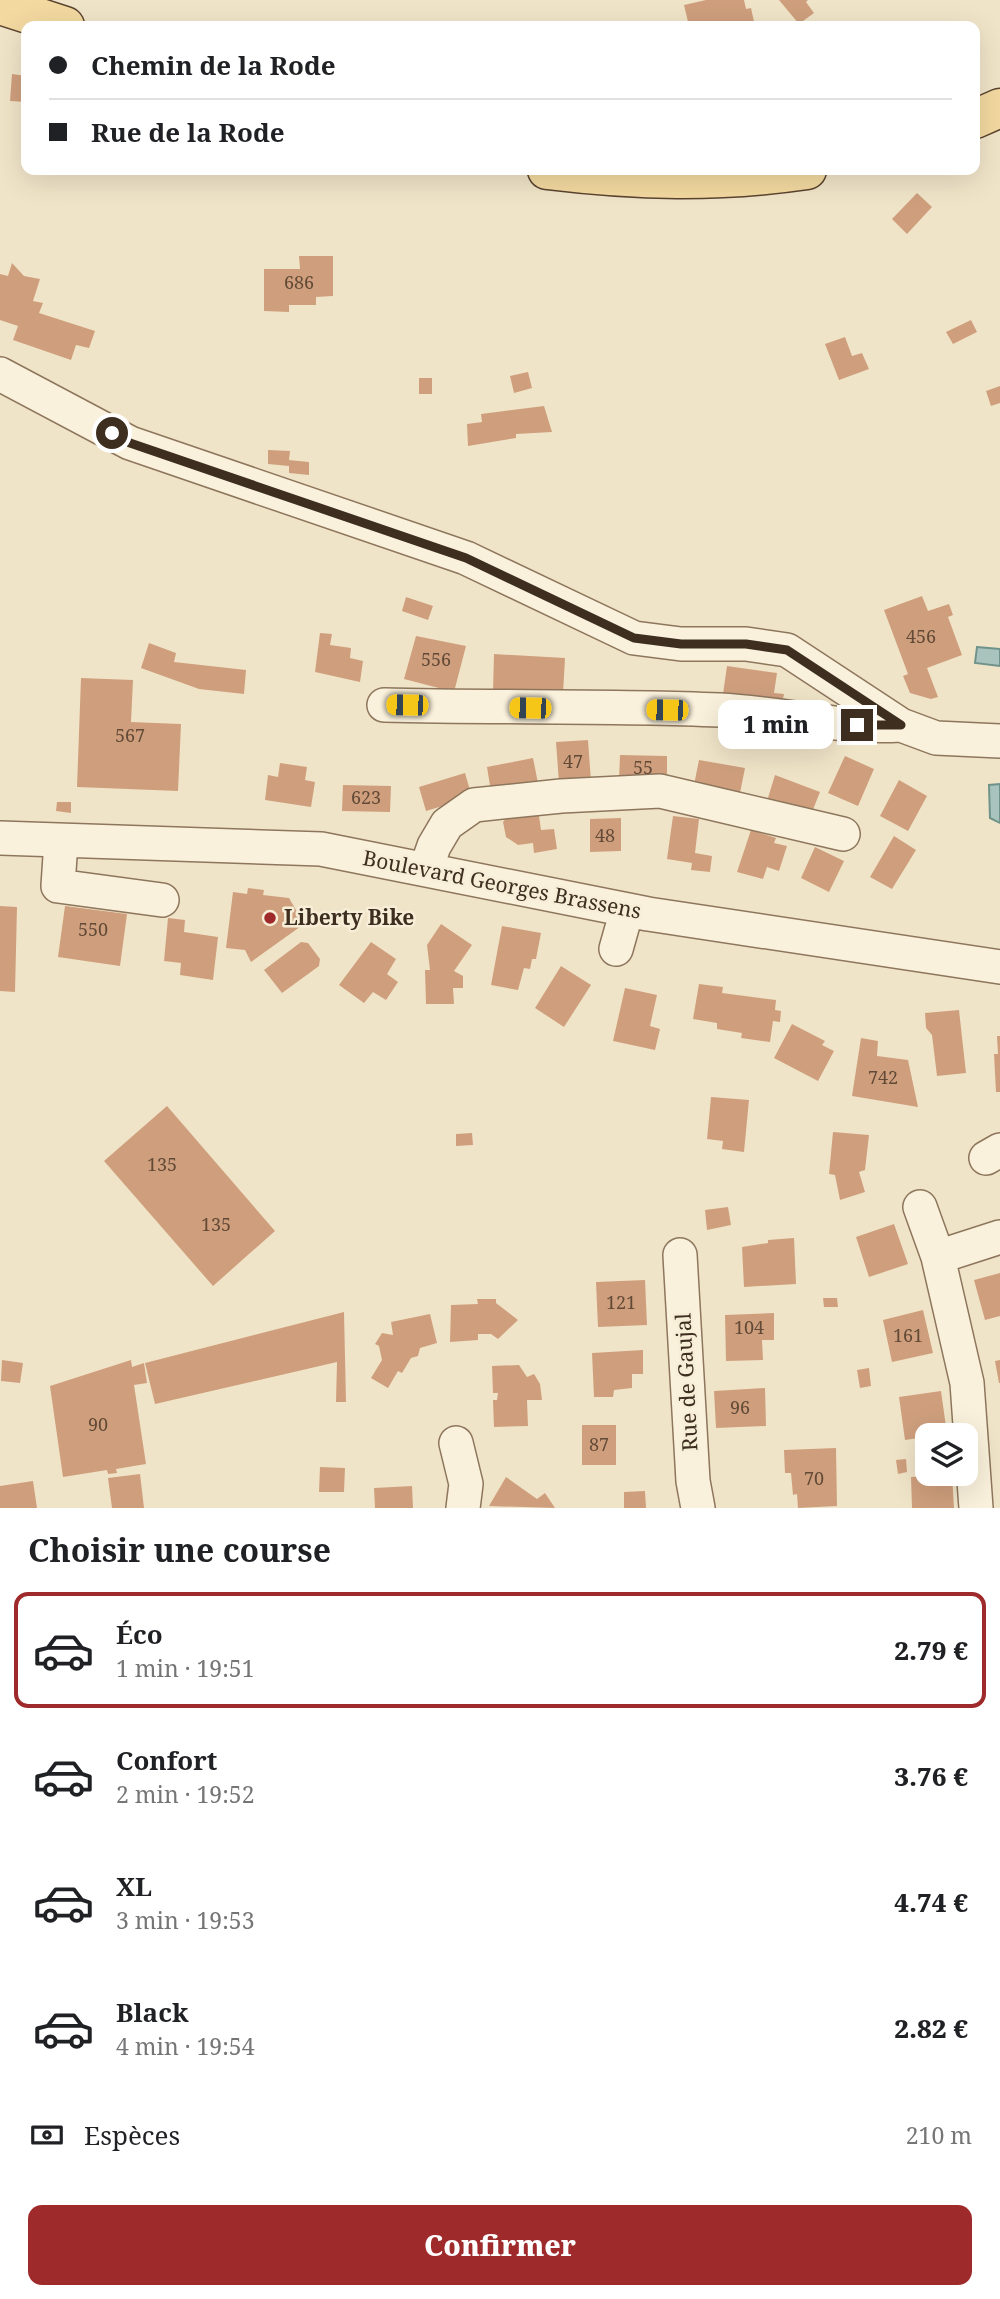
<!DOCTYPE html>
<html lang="fr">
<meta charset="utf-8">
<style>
body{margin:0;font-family:"Noto Serif",serif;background:#f2f2f2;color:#202124;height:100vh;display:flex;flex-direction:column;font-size:26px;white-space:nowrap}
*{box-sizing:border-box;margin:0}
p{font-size:23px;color:#757577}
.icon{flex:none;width:38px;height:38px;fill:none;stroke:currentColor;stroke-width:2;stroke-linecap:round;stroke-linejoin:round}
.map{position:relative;height:1508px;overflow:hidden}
.panel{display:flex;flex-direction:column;background:#fff;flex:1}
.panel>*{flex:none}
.guide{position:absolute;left:21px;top:21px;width:959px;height:154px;border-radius:14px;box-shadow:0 7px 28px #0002;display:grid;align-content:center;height:154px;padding:0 28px;background:#fff}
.fabs{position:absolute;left:915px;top:1423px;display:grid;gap:14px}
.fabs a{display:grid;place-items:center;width:63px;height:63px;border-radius:14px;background:#fff;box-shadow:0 7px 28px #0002;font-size:35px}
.end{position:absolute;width:32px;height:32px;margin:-16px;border:9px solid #3d2e20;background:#fff;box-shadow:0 0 0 4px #fff}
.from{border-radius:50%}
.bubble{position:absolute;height:49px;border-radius:14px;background:#fff;box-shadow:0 7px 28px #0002;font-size:23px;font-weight:800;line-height:49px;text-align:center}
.car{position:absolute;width:21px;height:42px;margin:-21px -10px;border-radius:9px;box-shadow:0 0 5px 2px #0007;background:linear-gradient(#f5c518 24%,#345 0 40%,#f5c518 0 76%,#345 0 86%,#f5c518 0)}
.guide b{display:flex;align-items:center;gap:24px;height:66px;font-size:26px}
.guide b+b{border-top:2px solid #e0e0e0}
.guide i{width:18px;height:18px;background:#202124}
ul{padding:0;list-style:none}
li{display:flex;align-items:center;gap:21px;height:116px;margin:0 14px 10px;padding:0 14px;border:4px solid transparent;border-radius:14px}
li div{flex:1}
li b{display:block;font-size:26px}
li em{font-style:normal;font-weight:800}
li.active{border-color:#9e2a2b}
li>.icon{width:63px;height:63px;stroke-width:1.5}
h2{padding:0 28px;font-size:32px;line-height:84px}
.pay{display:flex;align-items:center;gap:18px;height:77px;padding:0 28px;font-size:26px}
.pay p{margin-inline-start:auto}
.primary-button{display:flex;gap:14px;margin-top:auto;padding:14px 28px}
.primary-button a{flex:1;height:80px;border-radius:14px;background:#9e2a2b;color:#fff;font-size:28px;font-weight:800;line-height:80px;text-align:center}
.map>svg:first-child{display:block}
.water{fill:#a9c4bc;stroke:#6f938a;stroke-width:2}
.building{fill:#cf9f7d}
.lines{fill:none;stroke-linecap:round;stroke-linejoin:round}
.minor-casing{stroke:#8d765c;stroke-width:36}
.major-casing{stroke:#5b4430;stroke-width:41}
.minor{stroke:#faf1dc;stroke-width:33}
.major{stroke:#f3d9a0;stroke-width:38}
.route{stroke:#3d2e20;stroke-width:9}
.poi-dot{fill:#9e2a2b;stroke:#f7eed8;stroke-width:2.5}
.labels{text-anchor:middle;stroke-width:5;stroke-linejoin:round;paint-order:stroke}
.number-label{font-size:18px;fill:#624a37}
.street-label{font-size:21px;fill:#3d2e20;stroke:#f7eed8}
.poi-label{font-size:21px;font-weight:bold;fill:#3d2e20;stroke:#f7eed8;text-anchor:start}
</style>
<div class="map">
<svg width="1000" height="1508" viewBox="0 0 1000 1508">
<rect width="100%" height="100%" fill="#f0e4c8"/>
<path class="water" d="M977 647 1000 649V666L975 663Z
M1000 784V823L990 818 989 785Z"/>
<path class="building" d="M706 0H744L746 9 751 8 755 26H689L684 5Z
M779 0H808L806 2 814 13 799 24Z
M12 74 26 76V102L10 101Z
M917 193 932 207 907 234 892 219Z
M299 256H333V296L316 297V305H289V312L264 311V269H300Z
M12 263 24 276 40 279 33 301 43 303 39 313 95 331 89 348 76 345 71 360 13 340 18 326 0 320V274L8 276Z
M971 320 977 332 953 344 946 332Z
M845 337 852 356 862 353 869 369 839 380 825 344Z
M528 372 532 388 514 393 510 376Z
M419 378H432V394H419Z
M1000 386V403L991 406 986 391Z
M544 406 552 432 516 434V438L468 446 467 424 482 422 481 414Z
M268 450 290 451 289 460 309 462V475L289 473V466L268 464Z
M922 596 928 611 949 604 953 615 948 617 962 655 927 668 938 697 931 699 910 693 903 676 908 674 884 610Z
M406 597 433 606 428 620 402 611Z
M320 633 332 634 330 645 351 648 350 658 363 661 360 682 315 672Z
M416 636 466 646 454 692 404 679Z
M149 643 176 653 174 662 246 670 244 694 199 689 141 668Z
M494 654 565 658 563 694 493 690Z
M727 666 777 673 774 693 784 694 781 708 722 701Z
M81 678 133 680 131 722 181 724 178 791 77 787Z
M588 740 591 781 559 783 556 742Z
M620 755 667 756V781L619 780Z
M845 756 874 769 858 806 828 793Z
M533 758 538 783 491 792 487 767Z
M699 760 745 768 740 793 694 785Z
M280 763 307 767 305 780 315 782 311 807 265 800 268 775 278 777Z
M465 773 472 797 426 811 419 787Z
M775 775 820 792 810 817 767 801Z
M899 780 927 796 908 831 880 816Z
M343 785 391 786 390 812 342 811Z
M57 802H71V813L56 811Z
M532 811 539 816 541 830 554 829 557 849 534 853 533 843 518 845 506 837 503 822 508 815Z
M673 816 699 819 695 853 712 856 710 872 691 870 692 863 667 859Z
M621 818V851L590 852V819Z
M751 830 776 838 774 843 787 846 779 871 767 867 763 879 737 872Z
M894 836 916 850 892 889 870 877Z
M815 847 844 861 829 892 801 878Z
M248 888 264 890 263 895 289 898 304 924 251 962 245 950 226 948 233 892 247 894Z
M0 906 17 907 15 992 0 991Z
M65 906 127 914 120 966 58 957Z
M168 918 185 920 184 932 218 937 213 980 180 975 181 963 164 961Z
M441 924 472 945 454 971 463 976V988H453L454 1004H426L425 970H430L427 945Z
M502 926 541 933 536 959H532L530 969 524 968 518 990 491 985Z
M301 942 308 943 320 959 319 966 282 993 264 970Z
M371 942 396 959 387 974 398 982 386 1000 373 992 364 1003 339 985Z
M561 966 591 985 564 1027 535 1008Z
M699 984 723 987 722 993 776 1000 775 1010 781 1011 780 1022 773 1021 770 1042 741 1038 742 1033 717 1029V1023L693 1019Z
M625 988 657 995 650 1026 660 1029 655 1050 613 1041Z
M959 1010 966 1073 937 1076 932 1035 926 1028 925 1013Z
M792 1024 825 1041 822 1045 834 1051 818 1081 774 1058Z
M997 1036H1000V1092H996L994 1054H998Z
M861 1038 878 1041 877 1056 908 1060 918 1107 852 1096Z
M711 1097 749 1100 744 1152 722 1149 723 1141 707 1139Z
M167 1106 275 1231 213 1286 104 1161Z
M833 1132 869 1135 865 1170 859 1172 865 1192 840 1200 835 1175 829 1174Z
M472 1133 473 1145 456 1146V1134Z
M728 1207 731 1225 707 1230 705 1210Z
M894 1224 908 1264 869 1277 856 1237Z
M794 1238 796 1284 744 1287 742 1247 768 1243V1240Z
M1000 1273V1316L985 1320 974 1280Z
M645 1280 647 1325 598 1327 596 1282Z
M823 1298H837L838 1307H824Z
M477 1299H496V1303L518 1320 498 1339 491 1334H478V1340L450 1342 451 1305 478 1304Z
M923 1310 933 1353 892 1362 883 1320Z
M344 1312 346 1402H336L337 1362 155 1404 145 1363Z
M774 1313V1340H762L763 1360 726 1361 725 1315Z
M430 1314 437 1343 420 1348 418 1356 411 1358 402 1373 398 1371 388 1388 371 1378 382 1360 379 1346 375 1344 382 1333 393 1335 391 1322Z
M643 1350V1374H632V1388L614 1390 613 1397H594L592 1353Z
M2 1360 23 1363 20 1383 1 1381Z
M131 1360 132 1367 144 1363 147 1383 134 1385 146 1464 116 1469 117 1473 108 1474 107 1470 63 1477 50 1386Z
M1000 1360V1383H999L995 1361Z
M519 1365 527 1377 534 1374 540 1384 542 1400H527L528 1426 494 1427 493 1400H497L498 1393H493L492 1366Z
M869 1368 871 1386 860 1388 857 1370Z
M765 1388 766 1426 716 1428 714 1391Z
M941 1391 947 1434 905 1440 899 1397Z
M582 1425H616V1465H582Z
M836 1448 837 1506 798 1508 797 1494 793 1495 791 1473H785L784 1450Z
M906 1459 907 1472 898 1474 896 1460Z
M320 1467 345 1468 344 1492H319Z
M140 1474 144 1508H112L108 1478Z
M952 1475 954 1508H912L911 1477Z
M506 1477 537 1499 545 1493 555 1508 489 1506Z
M33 1481 37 1508H0V1486Z
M412 1486 413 1508H375L374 1488Z
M645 1491 646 1508H624V1492Z"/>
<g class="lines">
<defs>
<path id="minor" d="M0 374 130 443 466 558 634 638 681 644H746L787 650 901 725 936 738 1000 741
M384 705C496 708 608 705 720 710 781 713 840 729 901 725
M0 838 321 849 648 914 1000 967
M61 841 58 886 162 900
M426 869 434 846 447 824 474 805 561 796 660 791 843 834
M616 949 627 910
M986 1158 1000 1150
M920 1207 938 1257
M680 1255 693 1481 698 1508
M456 1443 466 1484 463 1508
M976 1508 967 1383 938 1257 1000 1237"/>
<path id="major" d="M0 5 65 26
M975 119 1000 108
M547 170C637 181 718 183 807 170"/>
</defs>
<use href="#minor" class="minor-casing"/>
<use href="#major" class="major-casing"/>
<use href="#minor" class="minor"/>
<use href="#major" class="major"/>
</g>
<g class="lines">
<path class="route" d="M112 433 130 443 466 558 634 638 681 644H746L787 650 901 725H857"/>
</g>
<circle class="poi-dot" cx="270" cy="918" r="7"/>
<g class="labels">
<g class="number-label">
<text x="299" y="289">686</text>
<text x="921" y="643">456</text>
<text x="436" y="666">556</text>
<text x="130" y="742">567</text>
<text x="573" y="768">47</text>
<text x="643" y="774">55</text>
<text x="366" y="804">623</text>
<text x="605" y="842">48</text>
<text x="93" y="936">550</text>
<text x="883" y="1084">742</text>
<text x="162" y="1171">135</text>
<text x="216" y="1231">135</text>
<text x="621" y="1309">121</text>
<text x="749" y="1334">104</text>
<text x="908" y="1342">161</text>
<text x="740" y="1414">96</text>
<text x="98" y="1431">90</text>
<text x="599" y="1451">87</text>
<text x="814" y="1485">70</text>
</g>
<g class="street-label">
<text transform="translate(502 885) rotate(11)" y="7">Boulevard Georges Brassens</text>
<text transform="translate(687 1382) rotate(-93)" y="7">Rue de Gaujal</text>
</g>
<g class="poi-label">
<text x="284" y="925">Liberty Bike</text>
</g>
</g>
</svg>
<div class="fabs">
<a><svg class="icon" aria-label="layers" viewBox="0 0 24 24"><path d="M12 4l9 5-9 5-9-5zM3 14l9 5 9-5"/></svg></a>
</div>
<i class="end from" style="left:112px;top:433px"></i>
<i class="end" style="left:857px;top:725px"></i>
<div class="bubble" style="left:718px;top:700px;width:116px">1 min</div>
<i class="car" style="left:407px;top:705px;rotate:271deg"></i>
<i class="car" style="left:530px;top:708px;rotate:271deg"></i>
<i class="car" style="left:667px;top:710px;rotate:271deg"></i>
<div class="guide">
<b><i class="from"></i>Chemin de la Rode</b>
<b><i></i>Rue de la Rode</b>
</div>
</div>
<section class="panel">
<h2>Choisir une course</h2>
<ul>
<li class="active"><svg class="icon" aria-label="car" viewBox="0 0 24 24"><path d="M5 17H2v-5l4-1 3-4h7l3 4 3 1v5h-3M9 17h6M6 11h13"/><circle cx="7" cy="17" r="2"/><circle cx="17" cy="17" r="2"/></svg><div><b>Éco</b><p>1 min · 19:51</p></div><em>2.79 €</em></li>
<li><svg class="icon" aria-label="car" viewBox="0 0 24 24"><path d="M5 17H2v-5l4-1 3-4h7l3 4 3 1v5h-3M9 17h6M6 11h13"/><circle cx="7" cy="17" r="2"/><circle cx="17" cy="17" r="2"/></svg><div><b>Confort</b><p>2 min · 19:52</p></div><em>3.76 €</em></li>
<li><svg class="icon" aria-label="car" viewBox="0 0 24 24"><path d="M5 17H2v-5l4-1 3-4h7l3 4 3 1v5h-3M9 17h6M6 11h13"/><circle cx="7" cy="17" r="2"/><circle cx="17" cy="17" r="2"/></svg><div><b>XL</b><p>3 min · 19:53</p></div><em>4.74 €</em></li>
<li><svg class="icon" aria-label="car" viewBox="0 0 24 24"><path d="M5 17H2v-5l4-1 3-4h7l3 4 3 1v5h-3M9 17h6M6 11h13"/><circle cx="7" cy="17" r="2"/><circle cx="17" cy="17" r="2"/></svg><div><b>Black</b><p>4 min · 19:54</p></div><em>2.82 €</em></li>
</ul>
<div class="pay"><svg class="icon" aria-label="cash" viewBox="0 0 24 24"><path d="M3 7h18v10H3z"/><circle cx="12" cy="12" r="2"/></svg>Espèces<p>210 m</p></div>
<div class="primary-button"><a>Confirmer</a></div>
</section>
